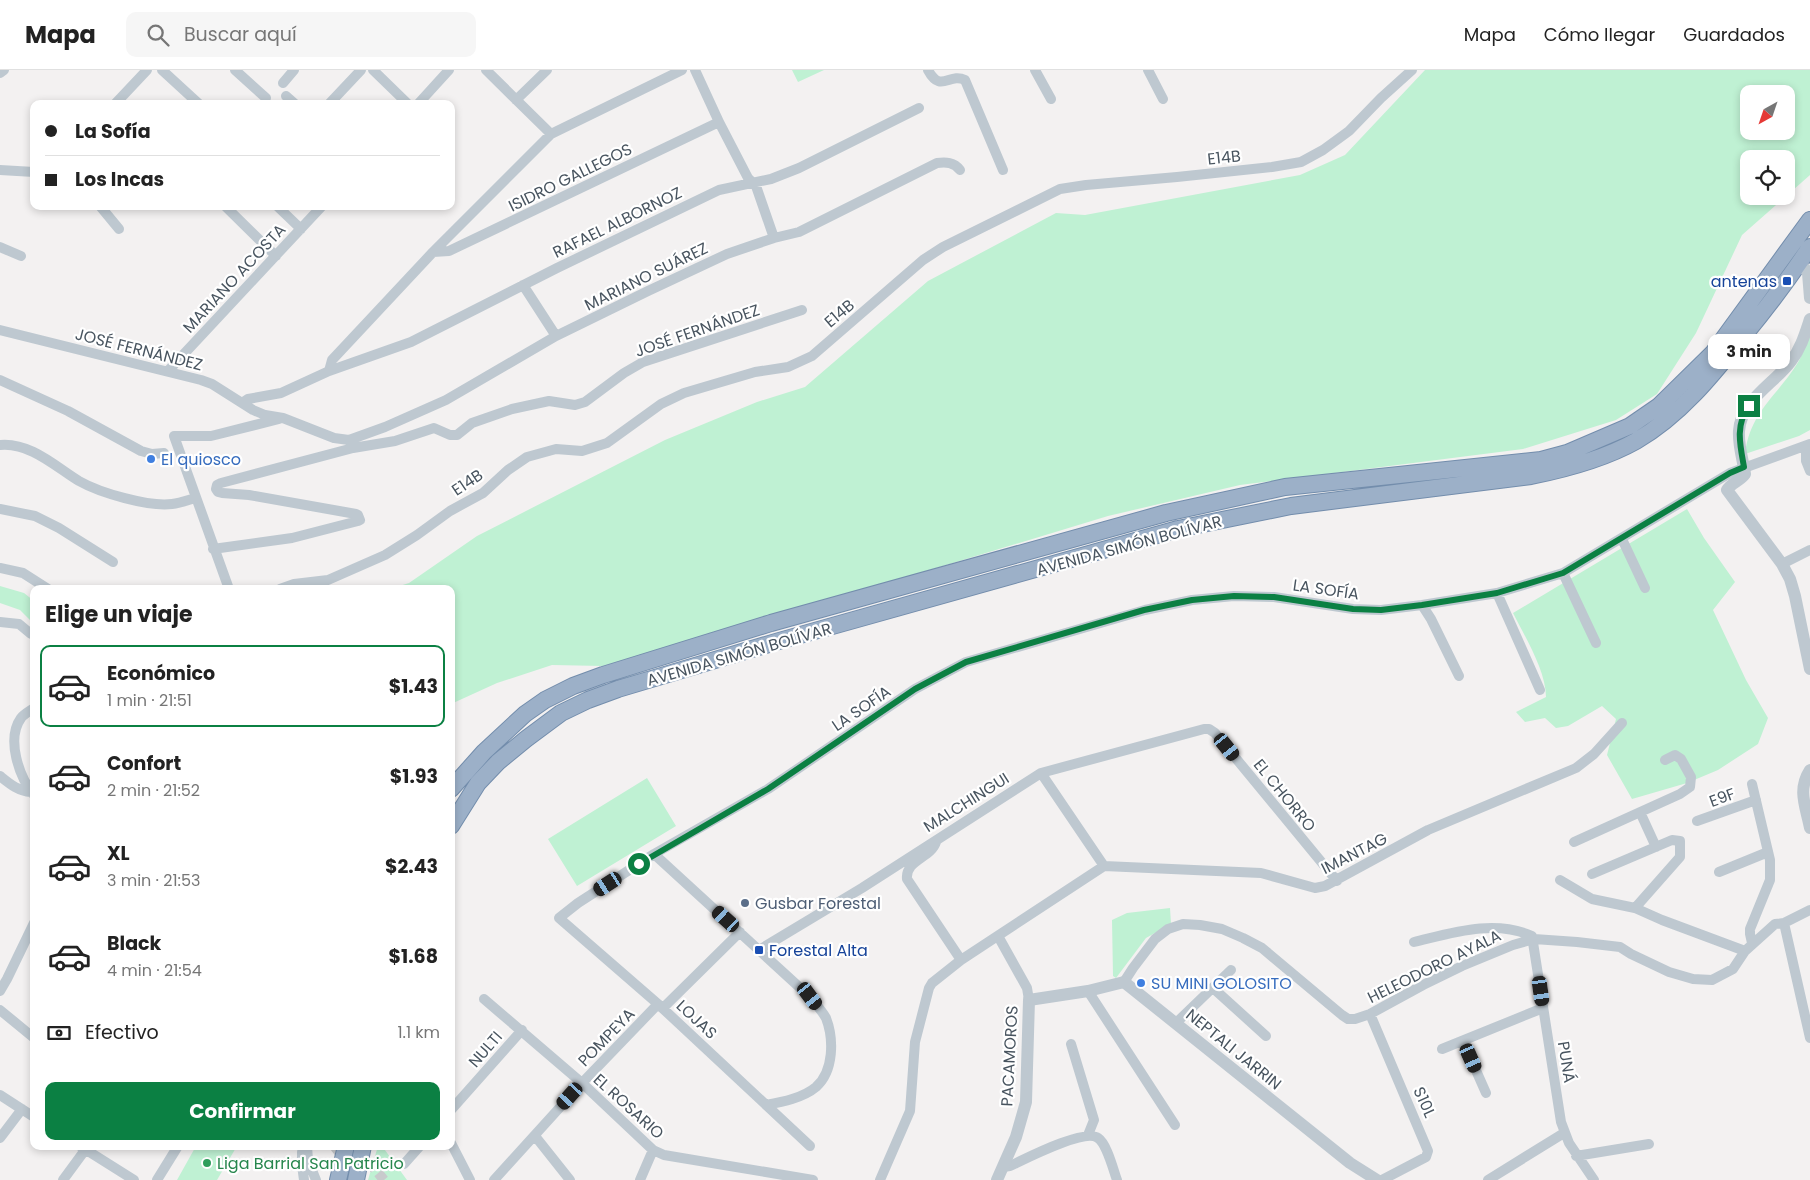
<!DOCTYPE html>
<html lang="es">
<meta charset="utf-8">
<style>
body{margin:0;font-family:Poppins,sans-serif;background:#f6f6f6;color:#222;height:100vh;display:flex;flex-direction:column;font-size:19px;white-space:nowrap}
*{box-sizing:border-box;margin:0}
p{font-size:16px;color:#767676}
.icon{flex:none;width:28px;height:28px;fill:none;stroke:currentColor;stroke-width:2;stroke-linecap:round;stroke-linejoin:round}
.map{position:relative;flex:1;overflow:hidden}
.details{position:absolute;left:30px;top:515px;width:425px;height:565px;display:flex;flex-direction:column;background:#fff;border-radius:10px;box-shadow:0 2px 8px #0003}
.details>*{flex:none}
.top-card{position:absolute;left:30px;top:30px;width:425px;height:110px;border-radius:10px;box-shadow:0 2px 8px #0003;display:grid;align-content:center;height:110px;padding:0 15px;background:#fff}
.needle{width:32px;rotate:220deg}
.fabs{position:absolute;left:1740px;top:15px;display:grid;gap:10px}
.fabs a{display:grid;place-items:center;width:55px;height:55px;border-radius:10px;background:#fff;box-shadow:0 2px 8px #0003;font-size:25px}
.end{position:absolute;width:22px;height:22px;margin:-11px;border:6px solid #0b8043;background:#fff;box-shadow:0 0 0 2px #fff}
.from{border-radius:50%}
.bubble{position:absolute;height:35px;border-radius:10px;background:#fff;box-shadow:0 2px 8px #0003;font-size:16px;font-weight:700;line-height:35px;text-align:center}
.car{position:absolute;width:15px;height:30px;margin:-15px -8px;border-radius:6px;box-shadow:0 0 4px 1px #0007;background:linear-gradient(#222 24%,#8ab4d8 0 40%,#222 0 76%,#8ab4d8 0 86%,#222 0)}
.top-card b{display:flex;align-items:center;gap:18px;height:48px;font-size:19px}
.top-card b+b{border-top:1px solid #e0e0e0}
.top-card i{width:12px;height:12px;background:#222}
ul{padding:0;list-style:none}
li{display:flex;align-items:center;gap:15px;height:82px;margin:0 10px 8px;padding:0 5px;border:2px solid transparent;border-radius:10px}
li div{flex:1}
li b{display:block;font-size:19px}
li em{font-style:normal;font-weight:700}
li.selected{border-color:#0b8043}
li>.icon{width:45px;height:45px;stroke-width:1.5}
h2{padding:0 15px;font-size:22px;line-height:60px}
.pay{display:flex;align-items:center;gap:12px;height:55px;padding:0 15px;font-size:19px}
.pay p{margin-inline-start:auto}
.cta{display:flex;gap:10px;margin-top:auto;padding:10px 15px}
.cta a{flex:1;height:58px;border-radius:10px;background:#0b8043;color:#fff;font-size:20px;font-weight:700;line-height:58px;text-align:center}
header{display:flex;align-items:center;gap:30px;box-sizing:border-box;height:70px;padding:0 25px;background:#fff;border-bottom:1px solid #e0e0e0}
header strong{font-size:24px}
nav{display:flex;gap:28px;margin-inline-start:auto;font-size:18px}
.search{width:350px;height:45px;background:#f6f6f6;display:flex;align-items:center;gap:12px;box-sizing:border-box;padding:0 18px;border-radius:10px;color:#767676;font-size:19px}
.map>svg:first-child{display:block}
.green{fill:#bff1d3;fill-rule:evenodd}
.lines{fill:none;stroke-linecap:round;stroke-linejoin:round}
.minor-tunnel{stroke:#c8cacc;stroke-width:10;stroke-dasharray:10 5;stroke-linecap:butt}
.trunk-casing{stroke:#738dac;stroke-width:18}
.minor{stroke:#bec8d0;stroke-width:10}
.tertiary{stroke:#bec8d0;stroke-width:12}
.trunk{stroke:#9cb0c8;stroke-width:16}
.route{stroke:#0b8043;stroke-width:6}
.transit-dot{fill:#1a4fb4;stroke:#fff;stroke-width:2}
.shop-dot{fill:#3f7fe0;stroke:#fff;stroke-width:2}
.service-dot{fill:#5c6f8a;stroke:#fff;stroke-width:2}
.leisure-dot{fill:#2e9e5b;stroke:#fff;stroke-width:2}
.labels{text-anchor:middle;stroke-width:4.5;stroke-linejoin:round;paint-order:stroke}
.street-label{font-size:16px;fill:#48545f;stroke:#fff}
.transit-label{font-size:16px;fill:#164399;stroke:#fff;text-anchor:end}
.shop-label{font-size:16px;fill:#366cbe;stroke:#fff;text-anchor:start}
.service-label{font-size:16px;fill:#4e5e75;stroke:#fff;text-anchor:start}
.leisure-label{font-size:16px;fill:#27864d;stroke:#fff;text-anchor:start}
</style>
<header>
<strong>Mapa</strong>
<div class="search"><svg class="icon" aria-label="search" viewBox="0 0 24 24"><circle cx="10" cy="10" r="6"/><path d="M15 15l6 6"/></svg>Buscar aquí</div>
<nav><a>Mapa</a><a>Cómo llegar</a><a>Guardados</a></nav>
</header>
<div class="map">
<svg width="1810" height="1110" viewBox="0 0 1810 1110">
<rect width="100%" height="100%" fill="#f3f1f1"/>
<path class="green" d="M792 0H824L798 12Z
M1425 0H1810V105L1742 165 1696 263 1657 324 1616 350 1523 379 1240 415 1108 446 943 496 603 596 552 595 497 613 451 634V519H390L409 513 477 466 665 370 757 332 805 317 928 211 1056 143 1085 145 1300 105 1345 85ZM1749 24H1786V61H1749ZM1749 89H1786V126H1749Z
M1810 262V360L1799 366 1745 384C1750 342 1776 327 1797 294 1803 285 1806 272 1810 262Z
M1687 439 1704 468 1735 512 1713 540 1746 610 1768 648 1758 674 1718 700 1687 713 1632 729 1607 685 1616 649 1602 636 1568 656 1556 658 1545 648 1525 652 1516 642 1546 627C1546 601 1525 567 1513 543Z
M0 516 24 523 34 531V554L20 540 0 533Z
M647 708 676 756 577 816 548 769Z
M1170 838 1171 854 1146 868 1116 908 1113 906 1112 850 1127 843Z
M196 1076H237L217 1110H177Z
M378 1076H382L407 1110H368Z"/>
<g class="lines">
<path class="minor-tunnel" d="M334 1076 346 1091
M359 1080 384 1110"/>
<defs>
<path id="trunk" d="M451 719 484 682 525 644 545 630 573 616 603 605 771 553 1166 443 1285 417 1541 390 1567 383 1630 356 1659 336 1713 283 1810 150
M451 756 478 713 498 692 526 669 561 643 588 630 618 619 779 571 1178 459 1291 436 1531 406C1566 399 1604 389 1636 371 1681 345 1714 303 1746 263 1769 235 1790 207 1810 177
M338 1110 346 1076
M356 1110 363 1076"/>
</defs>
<use href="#trunk" class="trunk-casing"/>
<path class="minor" d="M162 0 199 34
M235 0 266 28
M373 0 408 34
M486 0 551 64
M695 0 719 52 748 108 756 116 774 168
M928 0C941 24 949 2 965 10L1003 100
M1035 0 1051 29
M1148 0 1163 29
M0 3 4 0
M283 13 294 0
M286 26 295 34
M516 30 547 0
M115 34 147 0
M329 34 361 0
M418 34 449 0
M0 100 34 102
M100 136 119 159
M225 136 276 186
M277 136 301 159
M0 177 21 186
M433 182 449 181 719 52
M523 215 556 266
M0 260 201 310 212 314 253 340 265 345 283 348 334 368 349 370 385 357 446 330 556 266 648 221 727 184 774 168 799 162 937 93C946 92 954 92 960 100
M168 301 322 136
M329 301 332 290 433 182 551 64 682 0
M0 310 68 341 141 381 152 384 164 383
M242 333 248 329 281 323 329 301 411 272 557 198 719 120 771 109 799 98 919 38
M0 375C30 372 56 397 79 411 100 423 149 437 172 434 180 433 188 430 195 428
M1806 376V391L1810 401
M0 439 35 446 59 458 113 492
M1622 469 1645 518
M213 479 292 468 358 451 360 450 358 445 356 444 249 425 222 423 218 422 216 419 217 415 221 413 353 378 395 371 434 358 450 365H457L472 353 512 339 549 331 575 335 585 332 624 303 643 292 802 240
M1782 494 1810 480
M0 498 23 503 48 519
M1563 503 1596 573
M229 519 174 366H211L279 349
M280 519 294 514 328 510 385 485 417 465 450 441 483 423 508 400 527 387 556 379 582 381 607 373 661 334 684 323 755 302 788 297 812 286 923 190 943 177 1060 119 1086 115 1177 107 1272 97 1301 92 1323 80 1349 61 1381 28 1412 0
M1497 523 1540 620
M1422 535 1431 549 1459 606
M0 552 19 554 31 564
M34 638C30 641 24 644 21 648 6 669 19 707 34 725
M1041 703 1104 796
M0 706C10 714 18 721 31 722
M1752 714 1770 790V810L1750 859V864L1752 873
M1640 742 1656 777
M1697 751 1756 730
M936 772C931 788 905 790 907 809L961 890
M1574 772 1680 724 1690 717 1691 707 1681 689 1675 685 1665 690
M654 784 809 926C815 933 822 941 826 948 834 969 834 1001 816 1017 803 1028 782 1032 766 1035
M1719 802 1768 782
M1592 804 1672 770 1680 771V787L1635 838
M1560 810 1592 829 1635 838 1662 850 1745 881
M1784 853 1810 968
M998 866 1027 918 1029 930
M1414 872C1452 863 1494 849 1532 866L1561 1052 1569 1073 1594 1110
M759 880 862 818 1041 703 1204 659H1209L1215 663 1337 811
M1124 912 1133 898 1155 869 1168 859 1183 854 1200 855 1222 859 1243 868 1262 878 1342 945 1348 949H1355L1370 944 1423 915 1462 896 1513 875 1534 869 1577 872 1620 877 1631 884 1669 902 1693 909 1712 910 1733 899 1745 881 1775 854 1784 853 1810 840
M1213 918 1266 966
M0 921 7 909 34 853
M1088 921 1175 1055
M484 929 582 1013 653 1080 664 1085 813 1110
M663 938 740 862
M0 940 34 968
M1370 944 1428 1081 1426 1087 1382 1110
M1176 953 1231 900
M1463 971 1486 1023
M1071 974 1094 1050 1088 1065
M1442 979 1543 938
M0 1025 34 1047
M451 1040 522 960
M535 1066 570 1110
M0 1068 22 1039
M451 1073 470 1110
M80 1076 134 1110
M307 1076 308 1090 316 1110
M810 1076 658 934 559 848 578 833 654 784 768 719 915 619 966 592 1145 540 1192 530 1234 526 1274 527 1353 539 1381 540 1422 535 1497 523 1563 503 1730 403 1810 374
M302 1082V1095L304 1110
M1576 1086 1649 1074
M404 1094 420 1076
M1003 1097 1010 1096C1025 1089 1085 1058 1098 1068 1107 1074 1113 1099 1117 1110
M63 1110 88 1076
M157 1110 178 1076
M494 1110 582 1013 658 934
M640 1110 653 1080
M880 1110 910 1041 915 972 929 918 932 913 961 890 1104 796 1261 803 1315 818 1325 816 1428 760 1576 698 1594 684 1622 653
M1488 1110 1564 1063"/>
<path class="tertiary" d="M1800 192 1808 203 1810 228
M1810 249C1805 264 1801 278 1791 291 1774 314 1741 330 1739 361 1738 375 1743 390 1745 404 1740 411 1731 413 1727 420L1782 494 1790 509 1795 526 1810 599
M1810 700C1797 720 1806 737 1810 758
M997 1110 1016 1067 1026 1032 1029 930 1088 921 1124 912 1350 1093 1377 1110"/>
<use href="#trunk" class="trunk"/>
</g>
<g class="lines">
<path class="route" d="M639 794 768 719 915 619 966 592 1144 540 1192 530 1234 526 1274 527 1353 539 1381 540 1422 535 1497 523 1563 503 1730 403 1744 397C1740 375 1735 355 1749 336"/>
</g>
<g class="transit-dot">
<rect x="1782" y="206" width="10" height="10" rx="2.5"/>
<rect x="754" y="875" width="10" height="10" rx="2.5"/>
</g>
<g class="shop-dot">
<circle cx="151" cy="389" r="5"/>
<circle cx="1141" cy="913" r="5"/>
</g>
<circle class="service-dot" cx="745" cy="833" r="5"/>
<circle class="leisure-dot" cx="207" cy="1093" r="5"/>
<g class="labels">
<g class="street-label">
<text transform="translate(1224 87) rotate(-6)" y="6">E14B</text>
<text transform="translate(570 107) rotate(-26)" y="6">ISIDRO GALLEGOS</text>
<text transform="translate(617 152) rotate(-26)" y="6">RAFAEL ALBORNOZ</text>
<text transform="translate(646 206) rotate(-26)" y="6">MARIANO SUÁREZ</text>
<text transform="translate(234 208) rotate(-47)" y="6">MARIANO ACOSTA</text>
<text transform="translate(839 243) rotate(-40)" y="6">E14B</text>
<text transform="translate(697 260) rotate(-19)" y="6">JOSÉ FERNÁNDEZ</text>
<text transform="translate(139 279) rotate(14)" y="6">JOSÉ FERNÁNDEZ</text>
<text transform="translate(467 412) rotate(-34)" y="6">E14B</text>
<text transform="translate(1129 475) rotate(-15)" y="6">AVENIDA SIMÓN BOLÍVAR</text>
<text transform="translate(1326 519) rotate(8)" y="6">LA SOFÍA</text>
<text transform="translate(739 584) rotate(-16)" y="6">AVENIDA SIMÓN BOLÍVAR</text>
<text transform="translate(861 638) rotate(-34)" y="6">LA SOFÍA</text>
<text transform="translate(1285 725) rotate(51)" y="6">EL CHORRO</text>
<text transform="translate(1722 727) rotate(-20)" y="6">E9F</text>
<text transform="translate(966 732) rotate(-32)" y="6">MALCHINGUI</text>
<text transform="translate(1354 783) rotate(-27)" y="6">IMANTAG</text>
<text transform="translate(1434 896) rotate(-26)" y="6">HELEODORO AYALA</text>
<text transform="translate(697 949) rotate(43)" y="6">LOJAS</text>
<text transform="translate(606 967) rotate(-46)" y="6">POMPEYA</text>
<text transform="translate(485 979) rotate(-49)" y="6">NULTI</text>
<text transform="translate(1234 979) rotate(39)" y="6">NEPTALI JARRIN</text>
<text transform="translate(1009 986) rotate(-87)" y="6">PACAMOROS</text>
<text transform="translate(1567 992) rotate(81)" y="6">PUNÁ</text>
<text transform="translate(1425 1032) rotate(66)" y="6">S10L</text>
<text transform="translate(629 1036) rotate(42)" y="6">EL ROSARIO</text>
</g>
<g class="transit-label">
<text x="1777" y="217">antenas</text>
<text x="769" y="886" text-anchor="start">Forestal Alta</text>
</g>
<g class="shop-label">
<text x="161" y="395">El quiosco</text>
<text x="1151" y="919">SU MINI GOLOSITO</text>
</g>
<g class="service-label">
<text x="755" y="839">Gusbar Forestal</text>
</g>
<g class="leisure-label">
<text x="217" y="1099">Liga Barrial San Patricio</text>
</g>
</g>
</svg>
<div class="fabs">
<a><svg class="needle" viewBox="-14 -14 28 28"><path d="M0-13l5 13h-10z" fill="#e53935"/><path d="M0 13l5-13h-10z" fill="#767676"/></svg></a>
<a><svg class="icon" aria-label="locate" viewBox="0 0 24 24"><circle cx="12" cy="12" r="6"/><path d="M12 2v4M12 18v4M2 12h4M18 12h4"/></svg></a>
</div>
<i class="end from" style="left:639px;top:794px"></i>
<i class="end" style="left:1749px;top:336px"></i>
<div class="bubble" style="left:1708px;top:264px;width:82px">3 min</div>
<i class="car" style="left:1227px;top:677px;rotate:141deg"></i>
<i class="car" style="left:608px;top:814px;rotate:237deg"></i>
<i class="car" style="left:726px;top:849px;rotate:312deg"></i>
<i class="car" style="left:1541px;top:921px;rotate:172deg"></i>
<i class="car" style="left:810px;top:926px;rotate:143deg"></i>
<i class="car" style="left:1471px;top:988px;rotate:156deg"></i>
<i class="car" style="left:570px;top:1026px;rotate:222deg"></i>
<div class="top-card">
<b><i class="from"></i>La Sofía</b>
<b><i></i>Los Incas</b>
</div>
<section class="details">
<h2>Elige un viaje</h2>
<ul>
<li class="selected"><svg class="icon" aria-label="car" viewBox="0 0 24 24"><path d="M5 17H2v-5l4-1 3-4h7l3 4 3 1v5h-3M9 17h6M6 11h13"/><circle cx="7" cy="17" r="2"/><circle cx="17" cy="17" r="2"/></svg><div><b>Económico</b><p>1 min · 21:51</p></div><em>$1.43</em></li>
<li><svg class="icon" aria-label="car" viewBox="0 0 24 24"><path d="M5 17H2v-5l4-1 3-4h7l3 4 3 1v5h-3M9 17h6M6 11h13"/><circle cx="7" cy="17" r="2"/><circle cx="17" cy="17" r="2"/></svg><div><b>Confort</b><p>2 min · 21:52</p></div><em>$1.93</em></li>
<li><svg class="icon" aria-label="car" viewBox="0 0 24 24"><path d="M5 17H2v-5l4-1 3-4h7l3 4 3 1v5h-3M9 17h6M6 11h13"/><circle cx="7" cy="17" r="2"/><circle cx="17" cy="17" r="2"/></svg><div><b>XL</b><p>3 min · 21:53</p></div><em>$2.43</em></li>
<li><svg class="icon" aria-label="car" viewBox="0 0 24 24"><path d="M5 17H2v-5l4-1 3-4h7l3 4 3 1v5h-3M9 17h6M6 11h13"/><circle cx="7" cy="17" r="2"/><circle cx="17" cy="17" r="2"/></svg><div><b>Black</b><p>4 min · 21:54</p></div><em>$1.68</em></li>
</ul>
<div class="pay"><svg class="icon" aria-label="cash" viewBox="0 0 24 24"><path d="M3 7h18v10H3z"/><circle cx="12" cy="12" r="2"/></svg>Efectivo<p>1.1 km</p></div>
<div class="cta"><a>Confirmar</a></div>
</section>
</div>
